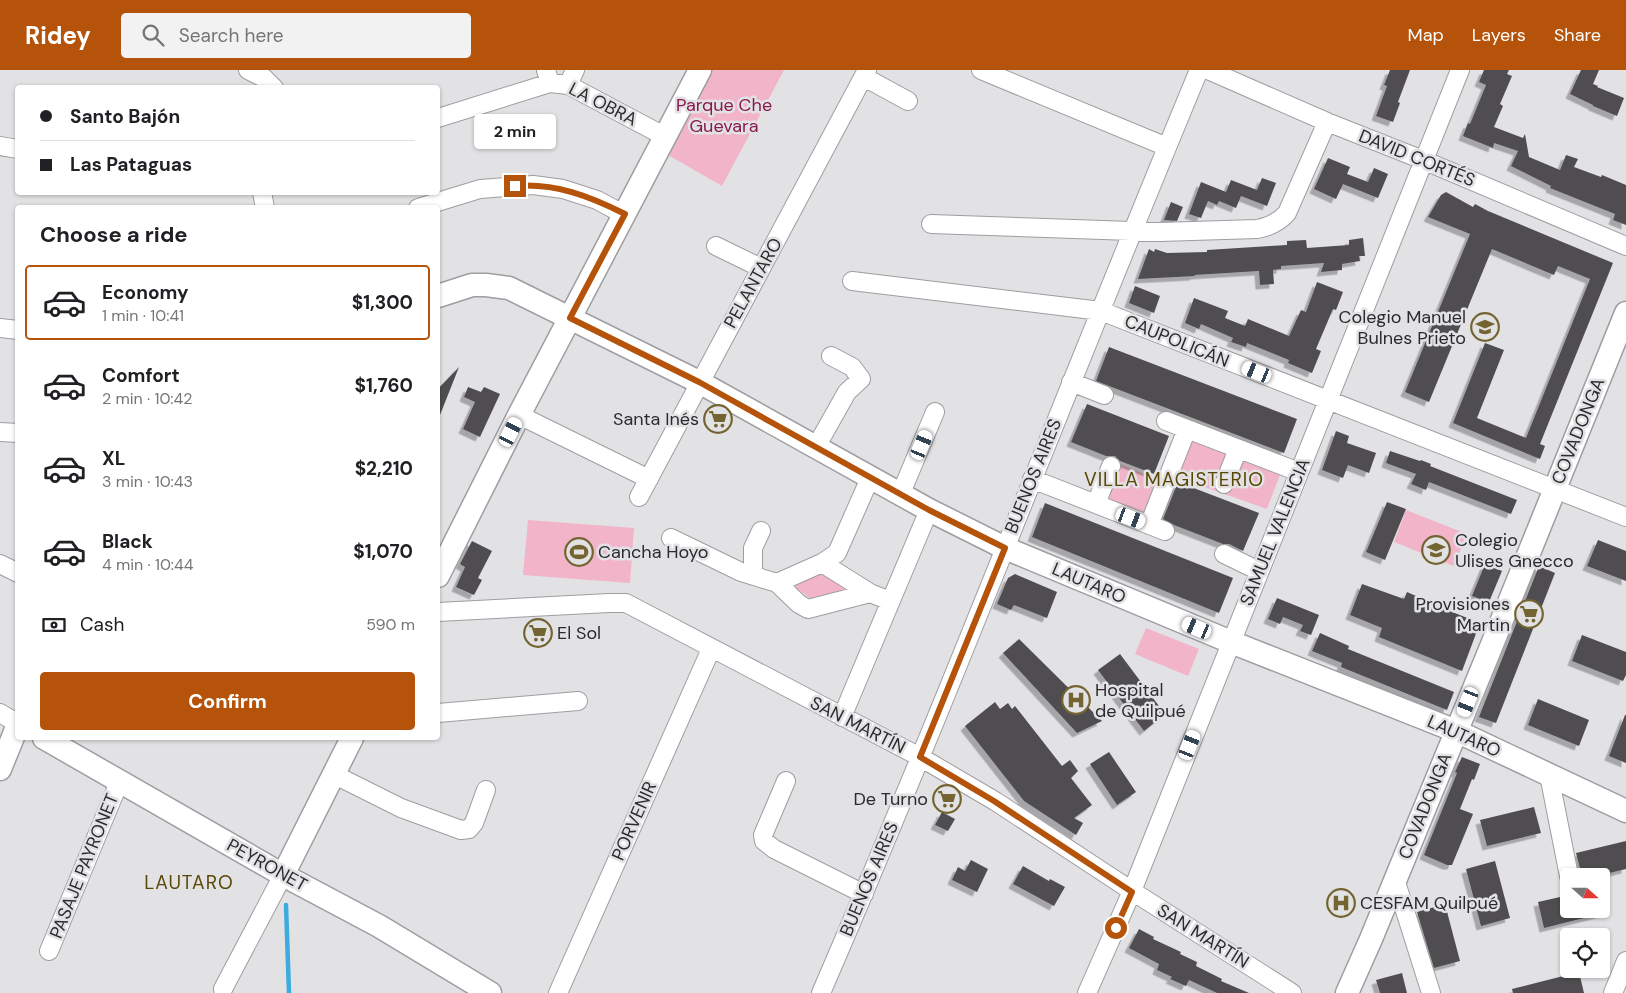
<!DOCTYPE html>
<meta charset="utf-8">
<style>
body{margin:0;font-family:"DM Sans",sans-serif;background:#f2f2f2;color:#202124;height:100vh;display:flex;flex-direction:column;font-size:19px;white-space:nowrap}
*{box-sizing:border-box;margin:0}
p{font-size:16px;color:#757577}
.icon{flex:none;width:28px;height:28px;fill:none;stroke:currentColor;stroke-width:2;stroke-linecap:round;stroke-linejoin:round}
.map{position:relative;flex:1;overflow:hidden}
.sheet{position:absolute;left:15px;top:135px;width:425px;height:535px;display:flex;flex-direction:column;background:#fff;border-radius:5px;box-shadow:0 1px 4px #0004}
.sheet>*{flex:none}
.top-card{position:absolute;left:15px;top:15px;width:425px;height:110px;border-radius:5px;box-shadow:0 1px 4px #0004;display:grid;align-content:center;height:110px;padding:0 25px;background:#fff}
.needle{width:32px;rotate:111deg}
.buttons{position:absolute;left:1560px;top:798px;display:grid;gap:10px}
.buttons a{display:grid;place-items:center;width:50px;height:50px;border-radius:5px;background:#fff;box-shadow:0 1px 4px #0004;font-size:25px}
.end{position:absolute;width:22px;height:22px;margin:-11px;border:6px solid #b45309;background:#fff;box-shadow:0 0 0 2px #fff}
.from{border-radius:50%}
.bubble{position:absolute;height:35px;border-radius:5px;background:#fff;box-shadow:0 1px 4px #0004;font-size:16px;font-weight:700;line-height:35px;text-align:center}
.car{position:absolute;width:15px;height:30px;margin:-15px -8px;border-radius:6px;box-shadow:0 0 4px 1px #0007;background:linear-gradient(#fff 24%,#345 0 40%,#fff 0 76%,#345 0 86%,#fff 0)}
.top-card b{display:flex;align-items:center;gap:18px;height:48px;font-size:19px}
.top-card b+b{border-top:1px solid #e0e0e0}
.top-card i{width:12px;height:12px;background:#202124}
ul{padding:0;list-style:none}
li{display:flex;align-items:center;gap:15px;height:75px;margin:0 10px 8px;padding:0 15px;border:2px solid transparent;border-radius:5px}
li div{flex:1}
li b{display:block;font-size:19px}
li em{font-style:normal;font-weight:700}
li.active{border-color:#b45309}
li>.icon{width:45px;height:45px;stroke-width:1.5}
h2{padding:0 25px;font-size:22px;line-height:60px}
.pay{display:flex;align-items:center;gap:12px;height:55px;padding:0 25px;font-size:19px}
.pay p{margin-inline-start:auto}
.action{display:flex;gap:10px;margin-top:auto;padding:10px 25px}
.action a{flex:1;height:58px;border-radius:5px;background:#b45309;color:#fff;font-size:20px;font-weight:700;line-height:58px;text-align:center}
header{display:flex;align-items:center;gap:30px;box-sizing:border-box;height:70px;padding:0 25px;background:#b45309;color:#fff}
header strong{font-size:24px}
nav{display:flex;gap:28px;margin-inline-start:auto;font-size:18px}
.search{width:350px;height:45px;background:#f2f2f2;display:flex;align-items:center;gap:12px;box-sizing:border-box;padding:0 18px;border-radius:5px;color:#757577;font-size:19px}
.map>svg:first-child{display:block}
.green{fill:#f2b4c8}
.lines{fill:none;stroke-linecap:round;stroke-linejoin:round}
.stream{stroke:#3cabde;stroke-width:4.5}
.building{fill:#504d50;filter:url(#shadow)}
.minor-casing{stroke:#9e9da1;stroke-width:20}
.major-casing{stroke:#9e9da1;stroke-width:25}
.minor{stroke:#fff;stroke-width:18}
.major{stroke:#fff;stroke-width:22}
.route{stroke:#b45309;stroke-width:6}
.labels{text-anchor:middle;stroke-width:5;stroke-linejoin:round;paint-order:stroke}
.street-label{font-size:18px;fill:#2b2a2c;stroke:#e2e2e5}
.park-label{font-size:18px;fill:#89194e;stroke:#e2e2e5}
.poi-label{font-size:18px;fill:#2b2a2c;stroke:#e2e2e5;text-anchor:start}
.neighbourhood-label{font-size:19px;letter-spacing:1px;fill:#594706;stroke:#e2e2e5}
</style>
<header>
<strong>Ridey</strong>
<div class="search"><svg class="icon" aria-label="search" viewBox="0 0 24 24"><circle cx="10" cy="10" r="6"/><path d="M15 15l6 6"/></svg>Search here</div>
<nav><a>Map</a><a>Layers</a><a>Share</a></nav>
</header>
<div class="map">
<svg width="1626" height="923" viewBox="0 0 1626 923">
<defs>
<filter id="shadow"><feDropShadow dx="-4.5" dy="4.5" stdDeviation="0" flood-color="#0004"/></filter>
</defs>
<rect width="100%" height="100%" fill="#e2e2e5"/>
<path class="green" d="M712 0H784L722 116 668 85Z
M1192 367 1281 402 1267 439 1176 407Z
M1115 392 1159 410 1144 447 1101 431Z
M1406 440 1467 464 1454 496 1394 472Z
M528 450 634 458 630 513 523 505Z
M819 501 854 521 811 529 791 514Z
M1146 558 1199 579 1188 606 1135 584Z"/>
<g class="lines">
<path class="stream" d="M286 835 289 923"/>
</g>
<path class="building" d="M1390 0H1410L1398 32 1400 33 1393 52 1376 46 1387 16 1384 15Z
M1484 0H1509L1507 4 1512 6 1500 34 1503 36 1494 57 1523 68 1525 64 1529 87 1560 100 1566 85 1578 89 1574 97 1601 107 1602 105 1626 115V155L1613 150 1615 144 1550 118 1551 116 1511 96 1518 81 1494 73 1493 78 1463 66 1468 53 1470 54 1486 15 1479 12Z
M1581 0H1599L1593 14 1598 16 1597 17 1624 28 1617 46 1593 36V35L1570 24Z
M1328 88 1350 97 1347 104 1368 112 1374 98 1388 104 1378 128 1343 114 1336 129 1314 119Z
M1262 108 1276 113 1267 136 1241 126 1236 138 1219 131 1217 135 1208 131 1201 148 1189 144 1201 112 1226 122 1231 110 1257 120Z
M1446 122 1473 137 1475 134 1488 141 1613 193 1540 374 1545 376 1540 389 1453 353 1485 273 1504 280 1477 348 1526 368 1590 209 1558 196 1554 205 1492 179 1429 332 1405 322 1470 164 1428 147 1441 125Z
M1171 132 1183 137 1177 151 1164 150Z
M1363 168 1365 186H1359L1360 191 1342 194V200L1321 202 1324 193 1281 196V199L1273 200 1274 214 1260 215 1259 201 1194 205 1195 206 1138 209 1149 179 1154 182 1155 179 1167 183 1207 182V180L1287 175V171L1306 170 1307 178 1349 175V170Z
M1317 212 1343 222 1336 240 1333 239 1316 279 1321 281 1312 303 1288 293 1289 290 1247 273 1246 277 1231 272 1233 268 1201 254 1199 259 1185 253 1194 228 1228 241 1225 248 1245 256 1248 249 1289 266 1301 240 1306 242Z
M1135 216 1160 226 1154 243 1129 233Z
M1109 277 1297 349 1284 383 1096 311Z
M459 297 438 350V319Z
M468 317 481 322 484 317 500 324 480 367 463 359 475 332 464 327Z
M1087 334 1169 366 1154 404 1120 391 1115 386H1106L1071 372Z
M1336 361 1349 366 1347 373 1376 383 1369 403 1348 395 1343 408 1322 400Z
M1390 381 1420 391 1421 390 1431 394 1430 396 1517 430 1511 444 1429 412 1426 420 1411 414 1416 404 1386 393Z
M1178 412 1259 443 1243 481 1229 474H1223L1174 455 1163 449Z
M1387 432 1406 439 1385 490 1366 482Z
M1045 433 1233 508 1219 543 1032 467Z
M1598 470 1626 481V511L1587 496Z
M472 471 492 481 478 508 482 510 474 525 456 517 465 497 460 494Z
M1485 494 1502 501 1489 532 1472 526Z
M1539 496 1555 503 1496 653 1479 647Z
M1015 504 1057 522 1047 548 1014 535 1011 540 997 534 1008 508Z
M1362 514 1404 529 1407 522 1423 529 1422 530 1480 553 1462 601 1379 567 1382 558 1350 545Z
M1277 528 1319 545 1311 565 1300 561 1303 555 1283 547 1280 554 1268 549Z
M1320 563 1349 576 1348 579 1454 622 1447 640 1341 597 1342 593 1312 581Z
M1582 565 1626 582V605L1623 611 1572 591Z
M1019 569 1102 651 1077 663 1003 583Z
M1120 584 1165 644 1144 661 1098 600Z
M1538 629 1589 650 1579 676 1528 655Z
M995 632 1000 639 1008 633 1012 639 1015 636 1062 696 1070 690 1078 701 1071 708 1092 735 1074 748 1083 753 1076 765 1024 731 965 656Z
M1625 645H1626V693L1609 686Z
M1109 682 1136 722 1117 735 1090 694Z
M1462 687 1480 694 1474 710 1472 709 1460 739 1473 744 1452 795H1447L1424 785 1457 703 1455 702Z
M1534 737 1541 763 1487 776 1480 750Z
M942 742 955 749 948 761 935 755Z
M1626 771V799L1597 806H1582L1576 783Z
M971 790 988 799 977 822 952 810 958 797 965 801Z
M1495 791 1510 848 1481 856 1466 799Z
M1023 796 1049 811 1050 809 1065 817 1054 836 1013 814Z
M1569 825V839H1604V843L1544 858 1538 832Z
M1445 834 1460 891 1434 898 1417 842Z
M1139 859 1154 867 1153 869 1181 882 1180 884 1197 892 1196 896 1222 909 1221 911 1249 923H1217L1189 910 1186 916 1170 909 1172 907 1157 900 1159 894 1129 878Z
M1579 902 1584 923H1513L1512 919Z
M1402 903 1407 923H1380L1376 910Z"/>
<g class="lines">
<defs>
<path id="minor" d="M248 0 264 8 274 18
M546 0 550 13 568 15 666 67
M981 0 1167 77
M1208 0 1327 52 1423 90 1626 176
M864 7 908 31
M568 15 575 0
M438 48 550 13
M0 76 18 79
M262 122 265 138
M418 138 480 119 533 115 563 119 597 130 625 145
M931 154 1160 162 1257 159C1269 157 1278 153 1287 143L1327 52
M716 176 761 198
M852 211 1101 241 1626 447
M0 258 18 260
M1071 312 1104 325
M519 345 649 409
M1166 351 1299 402
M0 362 18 363
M816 377 847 322 861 309 852 297 831 286
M1032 409 1165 461
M1224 414 1238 379
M901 423 935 342
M639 427 867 0
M1096 434 1111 396
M1149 455 1187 359
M671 468 741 502 777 513 822 493 837 483 870 408
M1224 484 1259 501
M822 493 870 523
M0 494 18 503
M753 504V478L761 461
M777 513 799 534 808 539 870 523 890 531
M438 542 609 533H626L920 687 995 731 1132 821 1292 923
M0 643 17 653
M438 643 578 631
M842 647 929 440
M333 704 401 738 461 760 469 759 474 753 486 720
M1549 705 1569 806
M786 711 763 765 764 771 774 779 864 824
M1395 809 1431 923
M49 881 120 710
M223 919 283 805
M558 923 711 579
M821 923C953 618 1071 307 1199 0
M1087 923 1132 821 1460 0
M1613 923 1626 891"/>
<path id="major" d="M438 226 472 215H486L509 218 699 312 929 440 1005 478 1231 572 1456 661 1626 741
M438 506 519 345 700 0
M44 668 283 805 379 856 490 923
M0 699 15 662 18 652
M283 805 352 668
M1347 923 1371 869 1489 582 1626 243"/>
</defs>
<use href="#minor" class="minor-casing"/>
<use href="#major" class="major-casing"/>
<use href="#minor" class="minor"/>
<use href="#major" class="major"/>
</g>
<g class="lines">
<path class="route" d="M515 116C556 113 589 126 625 144L570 248 699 312 929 440 1005 478 920 687 994 731 1132 822 1116 858"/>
</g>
<defs>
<symbol id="school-ring" viewBox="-11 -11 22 22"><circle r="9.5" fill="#e2e2e5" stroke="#746431" stroke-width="1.5"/><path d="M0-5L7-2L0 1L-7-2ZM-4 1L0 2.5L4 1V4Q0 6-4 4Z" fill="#746431"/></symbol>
<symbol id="supermarket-ring" viewBox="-11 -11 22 22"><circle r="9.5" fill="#e2e2e5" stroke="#746431" stroke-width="1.5"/><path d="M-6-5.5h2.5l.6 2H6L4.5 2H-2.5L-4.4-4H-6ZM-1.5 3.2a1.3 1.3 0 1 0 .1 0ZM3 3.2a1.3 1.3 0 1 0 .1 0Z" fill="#746431"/></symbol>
<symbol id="stadium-ring" viewBox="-11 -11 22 22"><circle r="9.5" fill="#e2e2e5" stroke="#746431" stroke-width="1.5"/><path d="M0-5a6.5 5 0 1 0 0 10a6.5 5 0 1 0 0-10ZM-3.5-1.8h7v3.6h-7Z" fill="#746431"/></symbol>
<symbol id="hospital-ring" viewBox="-11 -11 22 22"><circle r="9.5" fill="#e2e2e5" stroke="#746431" stroke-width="1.5"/><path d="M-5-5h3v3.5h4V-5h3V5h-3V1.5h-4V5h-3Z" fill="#746431"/></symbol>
</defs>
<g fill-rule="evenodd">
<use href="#school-ring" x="1469" y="241" width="32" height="32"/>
<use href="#supermarket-ring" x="702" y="333" width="32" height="32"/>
<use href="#school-ring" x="1420" y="464" width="32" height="32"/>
<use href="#stadium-ring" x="563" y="466" width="32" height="32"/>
<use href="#supermarket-ring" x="1513" y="528" width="32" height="32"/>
<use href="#supermarket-ring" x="522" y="547" width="32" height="32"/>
<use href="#hospital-ring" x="1060" y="614" width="32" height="32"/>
<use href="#supermarket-ring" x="931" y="713" width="32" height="32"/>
<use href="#hospital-ring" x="1325" y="817" width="32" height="32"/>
</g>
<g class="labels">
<g class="street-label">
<text transform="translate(603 34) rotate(27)" y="6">LA OBRA</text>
<text transform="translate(1417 88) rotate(22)" y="6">DAVID CORTÉS</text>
<text transform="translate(753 213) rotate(-61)" y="6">PELANTARO</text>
<text transform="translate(1177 271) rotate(22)" y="6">CAUPOLICÁN</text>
<text transform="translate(1578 361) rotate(-68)" y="6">COVADONGA</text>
<text transform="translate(1033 406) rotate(-68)" y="6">BUENOS AIRES</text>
<text transform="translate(1275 462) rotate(-68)" y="6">SAMUEL VALENCIA</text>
<text transform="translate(1089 513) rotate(23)" y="6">LAUTARO</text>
<text transform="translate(858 655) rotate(27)" y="6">SAN MARTÍN</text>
<text transform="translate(1464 666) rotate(24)" y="6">LAUTARO</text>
<text transform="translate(1425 736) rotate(-68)" y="6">COVADONGA</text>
<text transform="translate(634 751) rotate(-66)" y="6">PORVENIR</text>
<text transform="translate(267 795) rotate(29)" y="6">PEYRONET</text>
<text transform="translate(84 796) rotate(-68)" y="6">PASAJE PAYRONET</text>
<text transform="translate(869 809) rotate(-67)" y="6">BUENOS AIRES</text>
<text transform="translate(1203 866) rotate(32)" y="6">SAN MARTÍN</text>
</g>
<g class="park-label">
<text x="724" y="41">Parque Che<tspan x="724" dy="21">Guevara</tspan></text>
</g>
<g class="poi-label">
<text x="1466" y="253" text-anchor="end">Colegio Manuel<tspan x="1466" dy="21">Bulnes Prieto</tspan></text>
<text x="699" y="355" text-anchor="end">Santa Inés</text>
<text x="1455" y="476">Colegio<tspan x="1455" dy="21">Ulises Gnecco</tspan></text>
<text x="598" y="488">Cancha Hoyo</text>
<text x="1510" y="540" text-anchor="end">Provisiones<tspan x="1510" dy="21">Martin</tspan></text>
<text x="557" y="569">El Sol</text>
<text x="1095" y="626">Hospital<tspan x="1095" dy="21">de Quilpué</tspan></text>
<text x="928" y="735" text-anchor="end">De Turno</text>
<text x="1360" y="839">CESFAM Quilpué</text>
</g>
<g class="neighbourhood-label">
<text x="1174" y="416">VILLA MAGISTERIO</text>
<text x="189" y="819">LAUTARO</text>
</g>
</g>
</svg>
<div class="buttons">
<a><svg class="needle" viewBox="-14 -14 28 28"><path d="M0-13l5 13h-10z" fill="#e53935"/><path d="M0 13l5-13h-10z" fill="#757577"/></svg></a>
<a><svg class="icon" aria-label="locate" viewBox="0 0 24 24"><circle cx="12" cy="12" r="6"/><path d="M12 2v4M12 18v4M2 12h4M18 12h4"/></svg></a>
</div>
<i class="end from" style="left:1116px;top:858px"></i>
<i class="end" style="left:515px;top:116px"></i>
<div class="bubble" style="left:474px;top:44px;width:82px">2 min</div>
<i class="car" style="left:1257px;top:302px;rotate:292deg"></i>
<i class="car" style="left:511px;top:362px;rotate:27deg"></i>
<i class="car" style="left:922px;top:375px;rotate:23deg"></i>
<i class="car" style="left:1131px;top:448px;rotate:111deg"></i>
<i class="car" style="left:1197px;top:558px;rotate:293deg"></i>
<i class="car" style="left:1468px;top:632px;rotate:202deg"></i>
<i class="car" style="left:1190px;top:675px;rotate:22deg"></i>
<div class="top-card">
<b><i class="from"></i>Santo Bajón</b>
<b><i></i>Las Pataguas</b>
</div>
<section class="sheet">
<h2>Choose a ride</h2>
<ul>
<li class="active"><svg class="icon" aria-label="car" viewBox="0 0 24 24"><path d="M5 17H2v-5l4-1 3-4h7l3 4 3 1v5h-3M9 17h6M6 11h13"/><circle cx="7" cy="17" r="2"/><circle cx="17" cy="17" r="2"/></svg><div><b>Economy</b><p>1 min · 10:41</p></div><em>$1,300</em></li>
<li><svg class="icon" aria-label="car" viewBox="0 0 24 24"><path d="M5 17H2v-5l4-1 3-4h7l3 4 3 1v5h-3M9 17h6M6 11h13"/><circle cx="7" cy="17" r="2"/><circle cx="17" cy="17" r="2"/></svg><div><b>Comfort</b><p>2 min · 10:42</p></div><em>$1,760</em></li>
<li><svg class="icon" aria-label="car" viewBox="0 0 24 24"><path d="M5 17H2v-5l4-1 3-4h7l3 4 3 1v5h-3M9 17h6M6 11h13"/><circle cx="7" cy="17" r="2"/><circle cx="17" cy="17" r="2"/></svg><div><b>XL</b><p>3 min · 10:43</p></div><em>$2,210</em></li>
<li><svg class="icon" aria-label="car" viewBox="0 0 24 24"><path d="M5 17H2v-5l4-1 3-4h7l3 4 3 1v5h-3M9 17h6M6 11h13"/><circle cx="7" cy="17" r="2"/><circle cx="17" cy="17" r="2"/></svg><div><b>Black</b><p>4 min · 10:44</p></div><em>$1,070</em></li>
</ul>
<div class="pay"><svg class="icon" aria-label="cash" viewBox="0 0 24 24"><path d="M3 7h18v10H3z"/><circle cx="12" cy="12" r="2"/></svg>Cash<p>590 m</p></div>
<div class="action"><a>Confirm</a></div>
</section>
</div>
